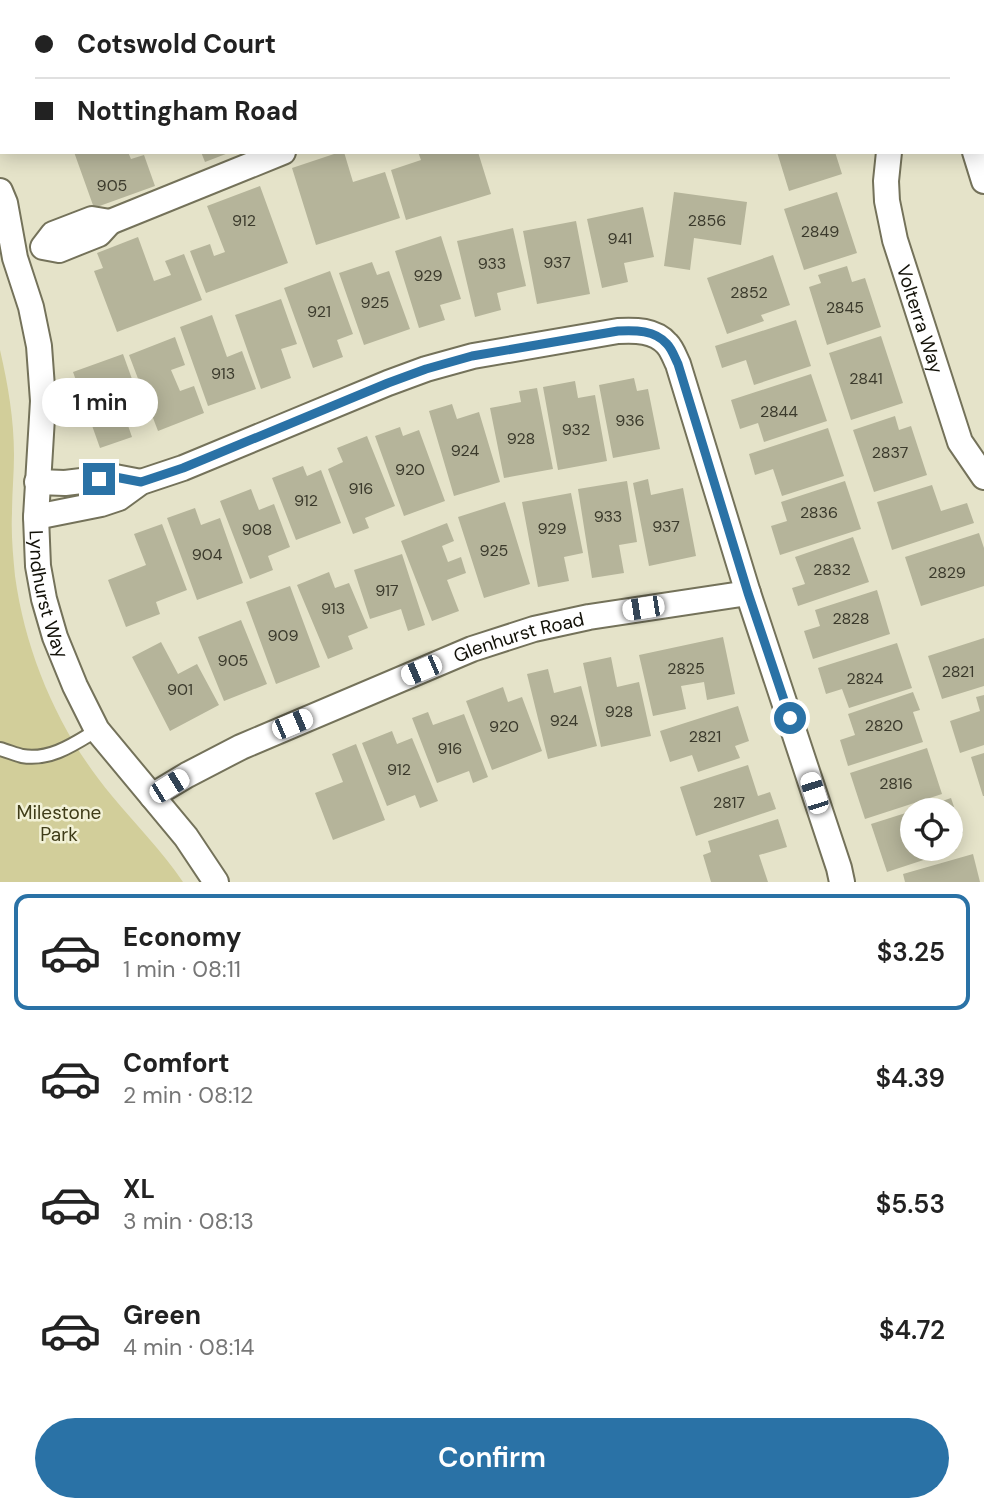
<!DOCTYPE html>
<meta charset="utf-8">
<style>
body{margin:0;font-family:"DM Sans",sans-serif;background:#f6f6f6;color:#222;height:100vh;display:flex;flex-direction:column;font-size:26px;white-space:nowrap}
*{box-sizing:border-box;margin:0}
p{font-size:23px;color:#767676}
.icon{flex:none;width:38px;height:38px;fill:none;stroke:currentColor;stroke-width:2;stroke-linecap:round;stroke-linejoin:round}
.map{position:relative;height:882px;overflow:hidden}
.sheet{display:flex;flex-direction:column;background:#fff;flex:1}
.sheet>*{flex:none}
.guide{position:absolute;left:0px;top:0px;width:985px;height:154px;box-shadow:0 4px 18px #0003;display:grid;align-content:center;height:154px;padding:0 35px;background:#fff}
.buttons{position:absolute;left:900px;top:798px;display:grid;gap:14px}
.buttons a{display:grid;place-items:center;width:63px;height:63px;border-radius:50%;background:#fff;box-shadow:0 4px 18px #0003;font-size:35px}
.end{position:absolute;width:32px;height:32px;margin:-16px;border:9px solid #2a72a6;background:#fff;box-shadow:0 0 0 4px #fff}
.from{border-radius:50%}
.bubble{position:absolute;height:49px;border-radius:24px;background:#fff;box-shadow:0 4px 18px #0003;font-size:23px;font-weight:600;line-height:49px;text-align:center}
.car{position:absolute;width:21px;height:42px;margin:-21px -10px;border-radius:9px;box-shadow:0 0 5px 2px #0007;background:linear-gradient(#fff 24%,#345 0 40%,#fff 0 76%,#345 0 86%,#fff 0)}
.guide b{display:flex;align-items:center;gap:24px;height:66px;font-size:26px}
.guide b+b{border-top:2px solid #e0e0e0}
.guide i{width:18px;height:18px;background:#222}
ul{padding:12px 0 0;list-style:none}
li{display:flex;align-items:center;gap:21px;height:116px;margin:0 14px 10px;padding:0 21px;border:4px solid transparent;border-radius:14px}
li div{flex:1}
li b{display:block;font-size:26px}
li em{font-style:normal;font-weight:600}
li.on{border-color:#2a72a6}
li>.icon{width:63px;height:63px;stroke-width:1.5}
.cta{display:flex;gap:14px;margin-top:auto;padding:14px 35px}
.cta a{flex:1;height:80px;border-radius:42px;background:#2a72a6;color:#fff;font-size:28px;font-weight:600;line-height:80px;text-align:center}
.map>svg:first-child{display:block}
.green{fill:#d2ce9a}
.building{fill:#b5b49a}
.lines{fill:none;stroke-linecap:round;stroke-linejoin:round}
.lane-casing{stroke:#74725a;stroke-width:16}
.street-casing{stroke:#74725a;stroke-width:28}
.primary-casing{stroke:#74725a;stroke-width:42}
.lane{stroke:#fff;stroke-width:12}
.street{stroke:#fff;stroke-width:24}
.primary{stroke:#fff;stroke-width:38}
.route{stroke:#2a72a6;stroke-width:9}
.labels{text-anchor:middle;stroke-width:5;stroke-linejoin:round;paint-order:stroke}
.number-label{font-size:16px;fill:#3b3a2c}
.street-label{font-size:19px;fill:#121108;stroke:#f2f1d6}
.park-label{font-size:19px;fill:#3f3c18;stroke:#f2f1d6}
</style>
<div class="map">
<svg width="984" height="882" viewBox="0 0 984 882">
<rect width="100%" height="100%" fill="#e5e3c9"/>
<path class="green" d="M0 350C8 385 14 419 14 455 14 474 12 493 12 513 11 534 13 555 15 576 26 656 60 734 112 796 136 825 162 851 183 882H0Z"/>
<path class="building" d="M74 152H128L131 159 144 155 155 186 94 208Z
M201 152H231L205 162Z
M340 152H344L353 182 385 172 400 218 316 245 292 168Z
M418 152H478L491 194 406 220 391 170 421 160Z
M777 152H835L842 174 789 191Z
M260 186 288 263 206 293 190 251 210 244 214 256 225 252 207 206Z
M674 192 747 202 741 245 694 238 690 270 664 266Z
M837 192 857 253 804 270 784 209Z
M643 207 654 257 624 263 628 282 602 288 587 219Z
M576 221 590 294 537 304 523 231Z
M513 228 526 286 497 293 501 310 475 317 457 241Z
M441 236 461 299 440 305 445 320 419 328 395 251Z
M138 237 154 281 171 275 165 261 184 254 202 300 117 332 94 271 103 268 97 253Z
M773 255 790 305 761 315 764 321 727 334 707 278Z
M372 262 377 275 389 271 410 329 364 345 339 273Z
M847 266 852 282 865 278 881 327 827 345 809 287 821 283 818 275Z
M330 271 353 334 337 340 343 357 313 368 284 288Z
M281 299 297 344 281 349 291 378 261 389 235 315Z
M212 315 227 357 242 351 256 389 208 406 180 327Z
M796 320 811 366 754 385 746 360 722 368 715 346Z
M881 336 903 403 851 420 829 353Z
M175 337 185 365 171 370 180 391 194 386 204 413 158 431 129 355Z
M123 354 142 407 124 414 132 437 100 448 73 372Z
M811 374 827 421 764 442 758 423 740 429 731 400Z
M634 378 637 391 648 389 660 449 613 458 599 385Z
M575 381 578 398 595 395 607 461 558 470 543 387Z
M537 388 553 469 504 478 490 408 521 402 519 391Z
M452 404 457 419 479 412 500 482 454 496 429 411Z
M895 416 899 430 911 426 927 475 874 492 853 430Z
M400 427 403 436 419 430 445 501 404 516 375 436Z
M828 428 844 476 782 496 773 469 755 475 749 454Z
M367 436 395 506 365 518 369 528 353 534 328 469 343 462 337 448Z
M303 466 307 476 321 470 341 523 296 540 272 478Z
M648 479 651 495 683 488 696 556 649 566 633 483Z
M627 481 637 542 619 545 624 573 592 578 578 489Z
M845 481 861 529 780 555 771 526 787 521 781 502Z
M932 485 941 511 967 503 974 523 892 550 877 502Z
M251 489 259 510 274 504 290 547 268 556 273 570 250 579 220 501Z
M571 493 583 553 564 557 569 581 538 587 522 502Z
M505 502 530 584 484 598 458 517Z
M195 508 201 525 220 518 243 583 197 600 167 518Z
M447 523 454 541 442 546 448 562 461 557 466 573 447 580 459 611 432 621 401 541Z
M162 524 187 590 156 602 160 614 126 627 108 580 146 565 134 534Z
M979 533 984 548V586L921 606 905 557Z
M853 537 869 582 798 606 792 588 805 584 795 557Z
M402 554 425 625 408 631 401 609 370 619 354 570Z
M329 572 335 588 349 583 368 628 348 636 353 649 328 659 297 585Z
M290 586 320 667 276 684 246 602Z
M877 590 890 634 813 659 804 631 820 626 815 610Z
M241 620 267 684 224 701 198 637Z
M723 637 735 694 707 700 704 682 681 686 686 709 653 716 639 655Z
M984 638V686L942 699 928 656Z
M161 642 178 674 197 664 219 705 170 731 132 657Z
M897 643 912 688 849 708 842 689 826 694 818 668Z
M611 657 617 687 639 682 651 736 601 747 583 663Z
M548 669 554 693 581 686 597 746 548 759 527 674Z
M503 687 508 702 522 697 542 751 492 770 466 701Z
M913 692 920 710 913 712 923 742 848 766 840 740 855 735 848 714Z
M984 695V745L960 753 950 721 980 711 976 697Z
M738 706 749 741 735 746 740 758 698 772 692 755 670 762 660 731Z
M428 712 433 725 464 714 488 777 473 783 469 771 437 783 412 718Z
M392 731 397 744 412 738 438 801 420 808 415 795 387 806 362 743Z
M356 744 385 820 333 840 315 793 343 782 332 754Z
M927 748 942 794 865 819 850 773Z
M984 753V796H983L971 757Z
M748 765 758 796 770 792 776 809 696 836 680 787Z
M951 798 963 833 950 837V810H916Z
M912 811V849H950L951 838 954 849H957L887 872 871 824Z
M778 819 787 847 759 855 768 882H711L703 855 711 852 708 841Z
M973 854 980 882H905L903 874Z"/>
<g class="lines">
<defs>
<path id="lane" d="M621 0V2
M681 0 682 2
M739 0V2
M553 2 558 0
M0 749C7 751 15 754 22 756 50 761 74 744 97 730"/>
<g id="street">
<path d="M962 2 964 0"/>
<path id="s1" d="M889 152 886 181 887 201 895 240 960 442 984 477"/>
<path d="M975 152 984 181"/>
<path id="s2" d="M0 191 5 203 15 258 31 307 39 346 43 401 36 517 38 566 44 599 55 637 75 686 97 730 186 837 216 882"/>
<path d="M92 219 110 222 99 234 59 250 43 247 53 234Z"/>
<path d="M110 222 283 152"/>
<path d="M37 482 65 483 115 477 141 482"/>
<path d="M36 517 101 504 119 498 141 482 183 468 388 383 426 369 473 356 618 331C635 330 655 330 667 344 672 349 675 358 678 364L748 593 839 868 842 882"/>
<path id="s3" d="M152 796 187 775 241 747 472 649 534 629 589 617 748 593"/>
</g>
<path id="primary" d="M34 2 38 0
M0 16 2 15"/>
</defs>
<use href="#lane" class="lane-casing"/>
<use href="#street" class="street-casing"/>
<use href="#primary" class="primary-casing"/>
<use href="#lane" class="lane"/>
<use href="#street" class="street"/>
<use href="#primary" class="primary"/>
</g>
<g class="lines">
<path class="route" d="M99 479 115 477 141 482 183 468 388 383 426 369 472 356 618 331C635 330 655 330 667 344 672 349 675 358 678 364L748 593 790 718"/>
</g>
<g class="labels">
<g class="number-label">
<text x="112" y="191">905</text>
<text x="244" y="226">912</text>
<text x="707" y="226">2856</text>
<text x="820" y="237">2849</text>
<text x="620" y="244">941</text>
<text x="557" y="268">937</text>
<text x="492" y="269">933</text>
<text x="428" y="281">929</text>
<text x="749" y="298">2852</text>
<text x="375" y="308">925</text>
<text x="845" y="313">2845</text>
<text x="319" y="317">921</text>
<text x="223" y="379">913</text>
<text x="866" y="384">2841</text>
<text x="779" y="417">2844</text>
<text x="630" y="426">936</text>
<text x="576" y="435">932</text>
<text x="521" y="444">928</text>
<text x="465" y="456">924</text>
<text x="890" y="458">2837</text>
<text x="410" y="475">920</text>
<text x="361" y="494">916</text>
<text x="306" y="506">912</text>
<text x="819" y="518">2836</text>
<text x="608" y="522">933</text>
<text x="666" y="532">937</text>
<text x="552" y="534">929</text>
<text x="257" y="535">908</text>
<text x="494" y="556">925</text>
<text x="207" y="560">904</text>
<text x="832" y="575">2832</text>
<text x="947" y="578">2829</text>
<text x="387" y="596">917</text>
<text x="333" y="614">913</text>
<text x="851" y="624">2828</text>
<text x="283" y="641">909</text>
<text x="233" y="666">905</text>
<text x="686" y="674">2825</text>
<text x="958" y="677">2821</text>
<text x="865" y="684">2824</text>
<text x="180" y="695">901</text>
<text x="619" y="717">928</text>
<text x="564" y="726">924</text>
<text x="884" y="731">2820</text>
<text x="504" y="732">920</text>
<text x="705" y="742">2821</text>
<text x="450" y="754">916</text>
<text x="399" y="775">912</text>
<text x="896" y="789">2816</text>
<text x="729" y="808">2817</text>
</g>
<g class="street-label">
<text dy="7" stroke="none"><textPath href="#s1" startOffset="172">Volterra Way</textPath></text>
<text dy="7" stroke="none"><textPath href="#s2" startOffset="410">Lyndhurst Way</textPath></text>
<text dy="7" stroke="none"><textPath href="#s3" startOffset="401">Glenhurst Road</textPath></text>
</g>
<g class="park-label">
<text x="59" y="819">Milestone<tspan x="59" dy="22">Park</tspan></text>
</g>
</g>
</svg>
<div class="buttons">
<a><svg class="icon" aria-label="locate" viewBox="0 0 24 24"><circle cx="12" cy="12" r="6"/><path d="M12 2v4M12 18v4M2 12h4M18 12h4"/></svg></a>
</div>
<i class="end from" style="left:790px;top:718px"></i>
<i class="end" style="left:99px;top:479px"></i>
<div class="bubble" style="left:42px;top:378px;width:116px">1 min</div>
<i class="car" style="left:643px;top:608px;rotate:261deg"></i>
<i class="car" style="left:421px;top:670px;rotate:247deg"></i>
<i class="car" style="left:292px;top:724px;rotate:67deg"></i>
<i class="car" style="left:169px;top:786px;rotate:58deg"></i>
<i class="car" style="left:814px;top:793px;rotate:342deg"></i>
<div class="guide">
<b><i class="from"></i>Cotswold Court</b>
<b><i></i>Nottingham Road</b>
</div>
</div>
<section class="sheet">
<ul>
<li class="on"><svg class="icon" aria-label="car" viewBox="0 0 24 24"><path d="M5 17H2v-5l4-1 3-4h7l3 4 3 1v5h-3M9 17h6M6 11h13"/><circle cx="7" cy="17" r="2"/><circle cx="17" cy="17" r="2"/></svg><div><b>Economy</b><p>1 min · 08:11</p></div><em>$3.25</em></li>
<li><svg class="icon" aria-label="car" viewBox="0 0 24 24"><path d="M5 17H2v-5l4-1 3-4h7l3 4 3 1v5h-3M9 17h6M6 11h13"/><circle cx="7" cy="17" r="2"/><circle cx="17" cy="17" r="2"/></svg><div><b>Comfort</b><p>2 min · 08:12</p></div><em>$4.39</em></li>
<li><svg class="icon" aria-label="car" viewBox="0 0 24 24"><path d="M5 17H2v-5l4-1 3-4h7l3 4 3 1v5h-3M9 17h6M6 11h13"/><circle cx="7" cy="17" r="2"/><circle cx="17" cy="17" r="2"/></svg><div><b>XL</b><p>3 min · 08:13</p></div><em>$5.53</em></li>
<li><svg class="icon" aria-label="car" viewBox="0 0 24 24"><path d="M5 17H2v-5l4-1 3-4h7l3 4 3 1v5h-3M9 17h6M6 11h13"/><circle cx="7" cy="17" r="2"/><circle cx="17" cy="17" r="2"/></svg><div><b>Green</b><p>4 min · 08:14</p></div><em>$4.72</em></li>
</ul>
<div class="cta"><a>Confirm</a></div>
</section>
